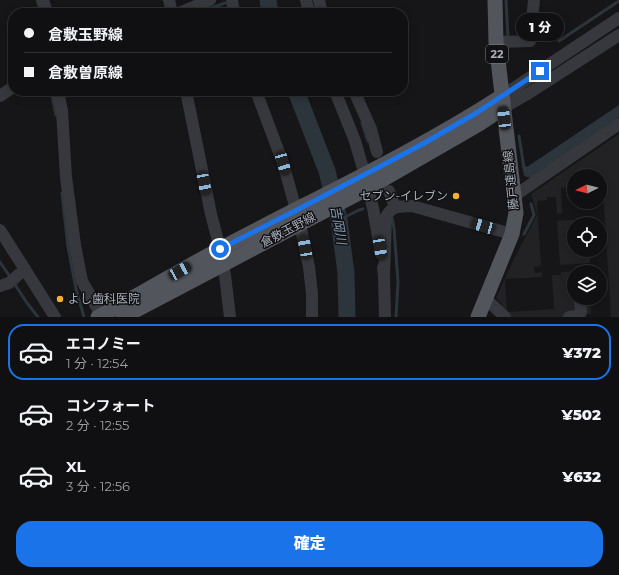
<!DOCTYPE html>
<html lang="ja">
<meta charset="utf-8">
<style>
body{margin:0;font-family:Montserrat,"Noto Sans JP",sans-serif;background:#19191b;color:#f1f3f6;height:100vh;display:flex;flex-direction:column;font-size:15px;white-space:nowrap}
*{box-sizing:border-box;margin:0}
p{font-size:13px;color:#9c9d9f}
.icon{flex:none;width:22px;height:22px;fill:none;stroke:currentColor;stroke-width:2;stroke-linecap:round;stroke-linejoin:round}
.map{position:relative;height:317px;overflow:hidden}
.drawer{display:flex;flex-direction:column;background:#101012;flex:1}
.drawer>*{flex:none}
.top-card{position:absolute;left:8px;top:8px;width:400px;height:88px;border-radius:16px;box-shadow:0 2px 10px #0003,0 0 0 1px #303032;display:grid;align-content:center;height:88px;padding:0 16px;background:#101012}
.needle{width:26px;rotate:264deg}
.fabs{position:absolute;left:567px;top:169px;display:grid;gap:8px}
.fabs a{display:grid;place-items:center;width:40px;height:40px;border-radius:50%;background:#101012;box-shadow:0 2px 10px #0003,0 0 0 1px #303032;font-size:20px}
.end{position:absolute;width:18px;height:18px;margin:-9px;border:5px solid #1a73e8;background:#fff;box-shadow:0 0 0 2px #fff}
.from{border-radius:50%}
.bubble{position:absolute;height:28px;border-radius:14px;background:#101012;box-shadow:0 2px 10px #0003,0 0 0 1px #303032;font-size:13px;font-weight:800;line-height:28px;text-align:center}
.car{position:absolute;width:12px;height:24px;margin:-12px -6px;border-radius:5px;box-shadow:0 0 3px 1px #0007;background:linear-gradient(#222 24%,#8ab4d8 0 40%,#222 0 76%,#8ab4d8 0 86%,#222 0)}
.top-card b{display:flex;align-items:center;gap:14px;height:38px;font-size:15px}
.top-card b+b{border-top:1px solid #303032}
.top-card i{width:10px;height:10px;background:#f1f3f6}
ul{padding:7px 0 0;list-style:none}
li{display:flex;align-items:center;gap:12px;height:56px;margin:0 8px 6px;padding:0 8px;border:2px solid transparent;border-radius:16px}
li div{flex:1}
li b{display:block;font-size:15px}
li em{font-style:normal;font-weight:800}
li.on{border-color:#1a73e8}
li>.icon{width:36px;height:36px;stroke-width:1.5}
.primary-button{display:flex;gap:8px;margin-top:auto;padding:8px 16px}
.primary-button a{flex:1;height:46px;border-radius:16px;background:#1a73e8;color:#fff;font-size:16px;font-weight:800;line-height:46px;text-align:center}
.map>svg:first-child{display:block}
.built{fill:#222225}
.water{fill:#2c353c}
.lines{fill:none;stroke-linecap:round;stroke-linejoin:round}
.stream{stroke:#2c353c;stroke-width:3}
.river{stroke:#2c353c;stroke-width:17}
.minor{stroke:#37383d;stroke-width:12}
.major{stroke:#53555c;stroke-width:15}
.route{stroke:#1a73e8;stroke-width:5}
.poi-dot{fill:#f2b134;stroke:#111113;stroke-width:1.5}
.labels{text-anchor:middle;stroke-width:3;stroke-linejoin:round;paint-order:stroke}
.shield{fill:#111113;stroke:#7b7e86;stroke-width:1}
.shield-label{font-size:11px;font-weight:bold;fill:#a8adb8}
.street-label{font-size:12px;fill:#a8adb8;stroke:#111113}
.poi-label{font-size:12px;fill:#a8adb8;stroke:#111113;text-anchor:end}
.water-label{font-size:13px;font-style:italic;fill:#7f9bb3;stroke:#111113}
</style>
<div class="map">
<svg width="619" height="317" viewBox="0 0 619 317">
<rect width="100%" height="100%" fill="#161618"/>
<path class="built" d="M619 134V317H611L602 174H591V172L586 173V176H574V187L561 188 562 213 557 214 556 197H547V200L537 201 541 266 534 267 535 273 542 272V277L505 279 507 312 554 309 552 275H561V272L591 270V272H574V298H593V301H590L591 314H586L587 317H510L503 311 502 304 496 298 514 259 537 215 531 194Z
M588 219V224H574V250H590V263L560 265 557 221Z"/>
<path class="water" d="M619 105V117L531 178 524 176 522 165H524L527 167Z"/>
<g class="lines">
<path class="stream" d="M37 0 41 13
M506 0 508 38
M198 13 225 3
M559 41 619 1
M51 91 56 115
M362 123 368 141
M519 136 524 168
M62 193 68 247 76 289 84 317
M392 218 394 228 398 282 396 317
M339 220 359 210 363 209
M524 234 534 215 531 204
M0 262 11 278
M14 283 27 303 38 317"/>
<path class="river" d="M268 0 270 13
M296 91 327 171 339 220 346 273 347 317"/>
<path class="minor" d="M43 0 47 13
M169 0 172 13
M232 0 234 13
M306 0 309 13
M319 0 322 13
M179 13 210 0
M496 42 530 41 534 0
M58 91 62 111 66 177 75 245 82 281 101 315
M186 91 211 214 218 241 225 275 230 317
M256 91 283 163 300 224 309 267 312 294V317
M335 91 355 141 362 165 366 173
M354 91 371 129 377 152
M0 96 13 87
M502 96 619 18
M503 108 529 93 619 35
M368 188 373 208 380 248
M389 191 395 207
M514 196 619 124
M0 230 55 317
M383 268 384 276 385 317
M384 276 386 217C392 205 400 207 412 206L512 234
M0 286 9 283 25 269
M485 298 505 317
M569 317 577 316 581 312 580 298"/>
<path class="major" d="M98 317C139 295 179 271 220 249 314 199 412 154 502 96
M123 317 368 188 479 124 503 108
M478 317 512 234 516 213 500 77 496 42 495 0"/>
</g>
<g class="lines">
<path class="route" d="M220 249 297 210 421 145 478 112 540 71"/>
</g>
<g class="poi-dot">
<circle cx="456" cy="196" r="4"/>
<circle cx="60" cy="299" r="4"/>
</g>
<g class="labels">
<rect class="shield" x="486" y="45" width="22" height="18" rx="3"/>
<g class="shield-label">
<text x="497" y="58">22</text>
</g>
<g class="street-label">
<text transform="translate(511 180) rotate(-96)" y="4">藤戸連島線</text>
<text transform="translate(288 230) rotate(-28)" y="4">倉敷玉野線</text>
</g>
<g class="poi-label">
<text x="448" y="200">セブン-イレブン</text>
<text x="68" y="303" text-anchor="start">よし歯科医院</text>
</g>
<g class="water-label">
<text transform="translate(339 225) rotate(80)" y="5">吉岡川</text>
</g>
</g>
</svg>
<div class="fabs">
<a><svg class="needle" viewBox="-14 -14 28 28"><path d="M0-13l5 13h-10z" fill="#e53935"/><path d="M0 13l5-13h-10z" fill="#9c9d9f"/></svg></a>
<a><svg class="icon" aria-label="locate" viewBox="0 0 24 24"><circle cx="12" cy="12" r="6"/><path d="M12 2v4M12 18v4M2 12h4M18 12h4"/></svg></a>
<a><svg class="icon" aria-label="layers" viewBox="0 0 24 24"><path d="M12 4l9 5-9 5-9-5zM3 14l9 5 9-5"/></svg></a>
</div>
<i class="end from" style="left:220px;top:249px"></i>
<i class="end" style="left:540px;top:71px"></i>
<div class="bubble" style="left:516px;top:13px;width:48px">1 分</div>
<i class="car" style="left:504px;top:118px;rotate:353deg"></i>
<i class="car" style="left:283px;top:163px;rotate:164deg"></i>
<i class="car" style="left:204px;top:183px;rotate:169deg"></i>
<i class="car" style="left:483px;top:226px;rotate:286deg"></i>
<i class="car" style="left:305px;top:247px;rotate:350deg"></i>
<i class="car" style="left:380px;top:248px;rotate:171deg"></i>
<i class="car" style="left:180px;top:271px;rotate:61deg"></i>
<div class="top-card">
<b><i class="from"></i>倉敷玉野線</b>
<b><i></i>倉敷曽原線</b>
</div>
</div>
<section class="drawer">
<ul>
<li class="on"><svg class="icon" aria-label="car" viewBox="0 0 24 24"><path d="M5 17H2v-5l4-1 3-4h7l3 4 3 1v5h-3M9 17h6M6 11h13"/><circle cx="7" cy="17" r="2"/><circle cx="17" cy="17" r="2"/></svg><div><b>エコノミー</b><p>1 分 · 12:54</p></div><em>¥372</em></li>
<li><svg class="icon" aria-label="car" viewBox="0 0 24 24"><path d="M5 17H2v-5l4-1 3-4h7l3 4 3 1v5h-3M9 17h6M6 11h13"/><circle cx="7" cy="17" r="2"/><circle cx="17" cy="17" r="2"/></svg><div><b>コンフォート</b><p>2 分 · 12:55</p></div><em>¥502</em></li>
<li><svg class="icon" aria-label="car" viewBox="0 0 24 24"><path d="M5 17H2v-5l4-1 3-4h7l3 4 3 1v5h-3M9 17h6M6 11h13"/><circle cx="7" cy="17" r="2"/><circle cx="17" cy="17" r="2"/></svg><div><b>XL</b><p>3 分 · 12:56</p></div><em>¥632</em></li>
</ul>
<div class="primary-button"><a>確定</a></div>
</section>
